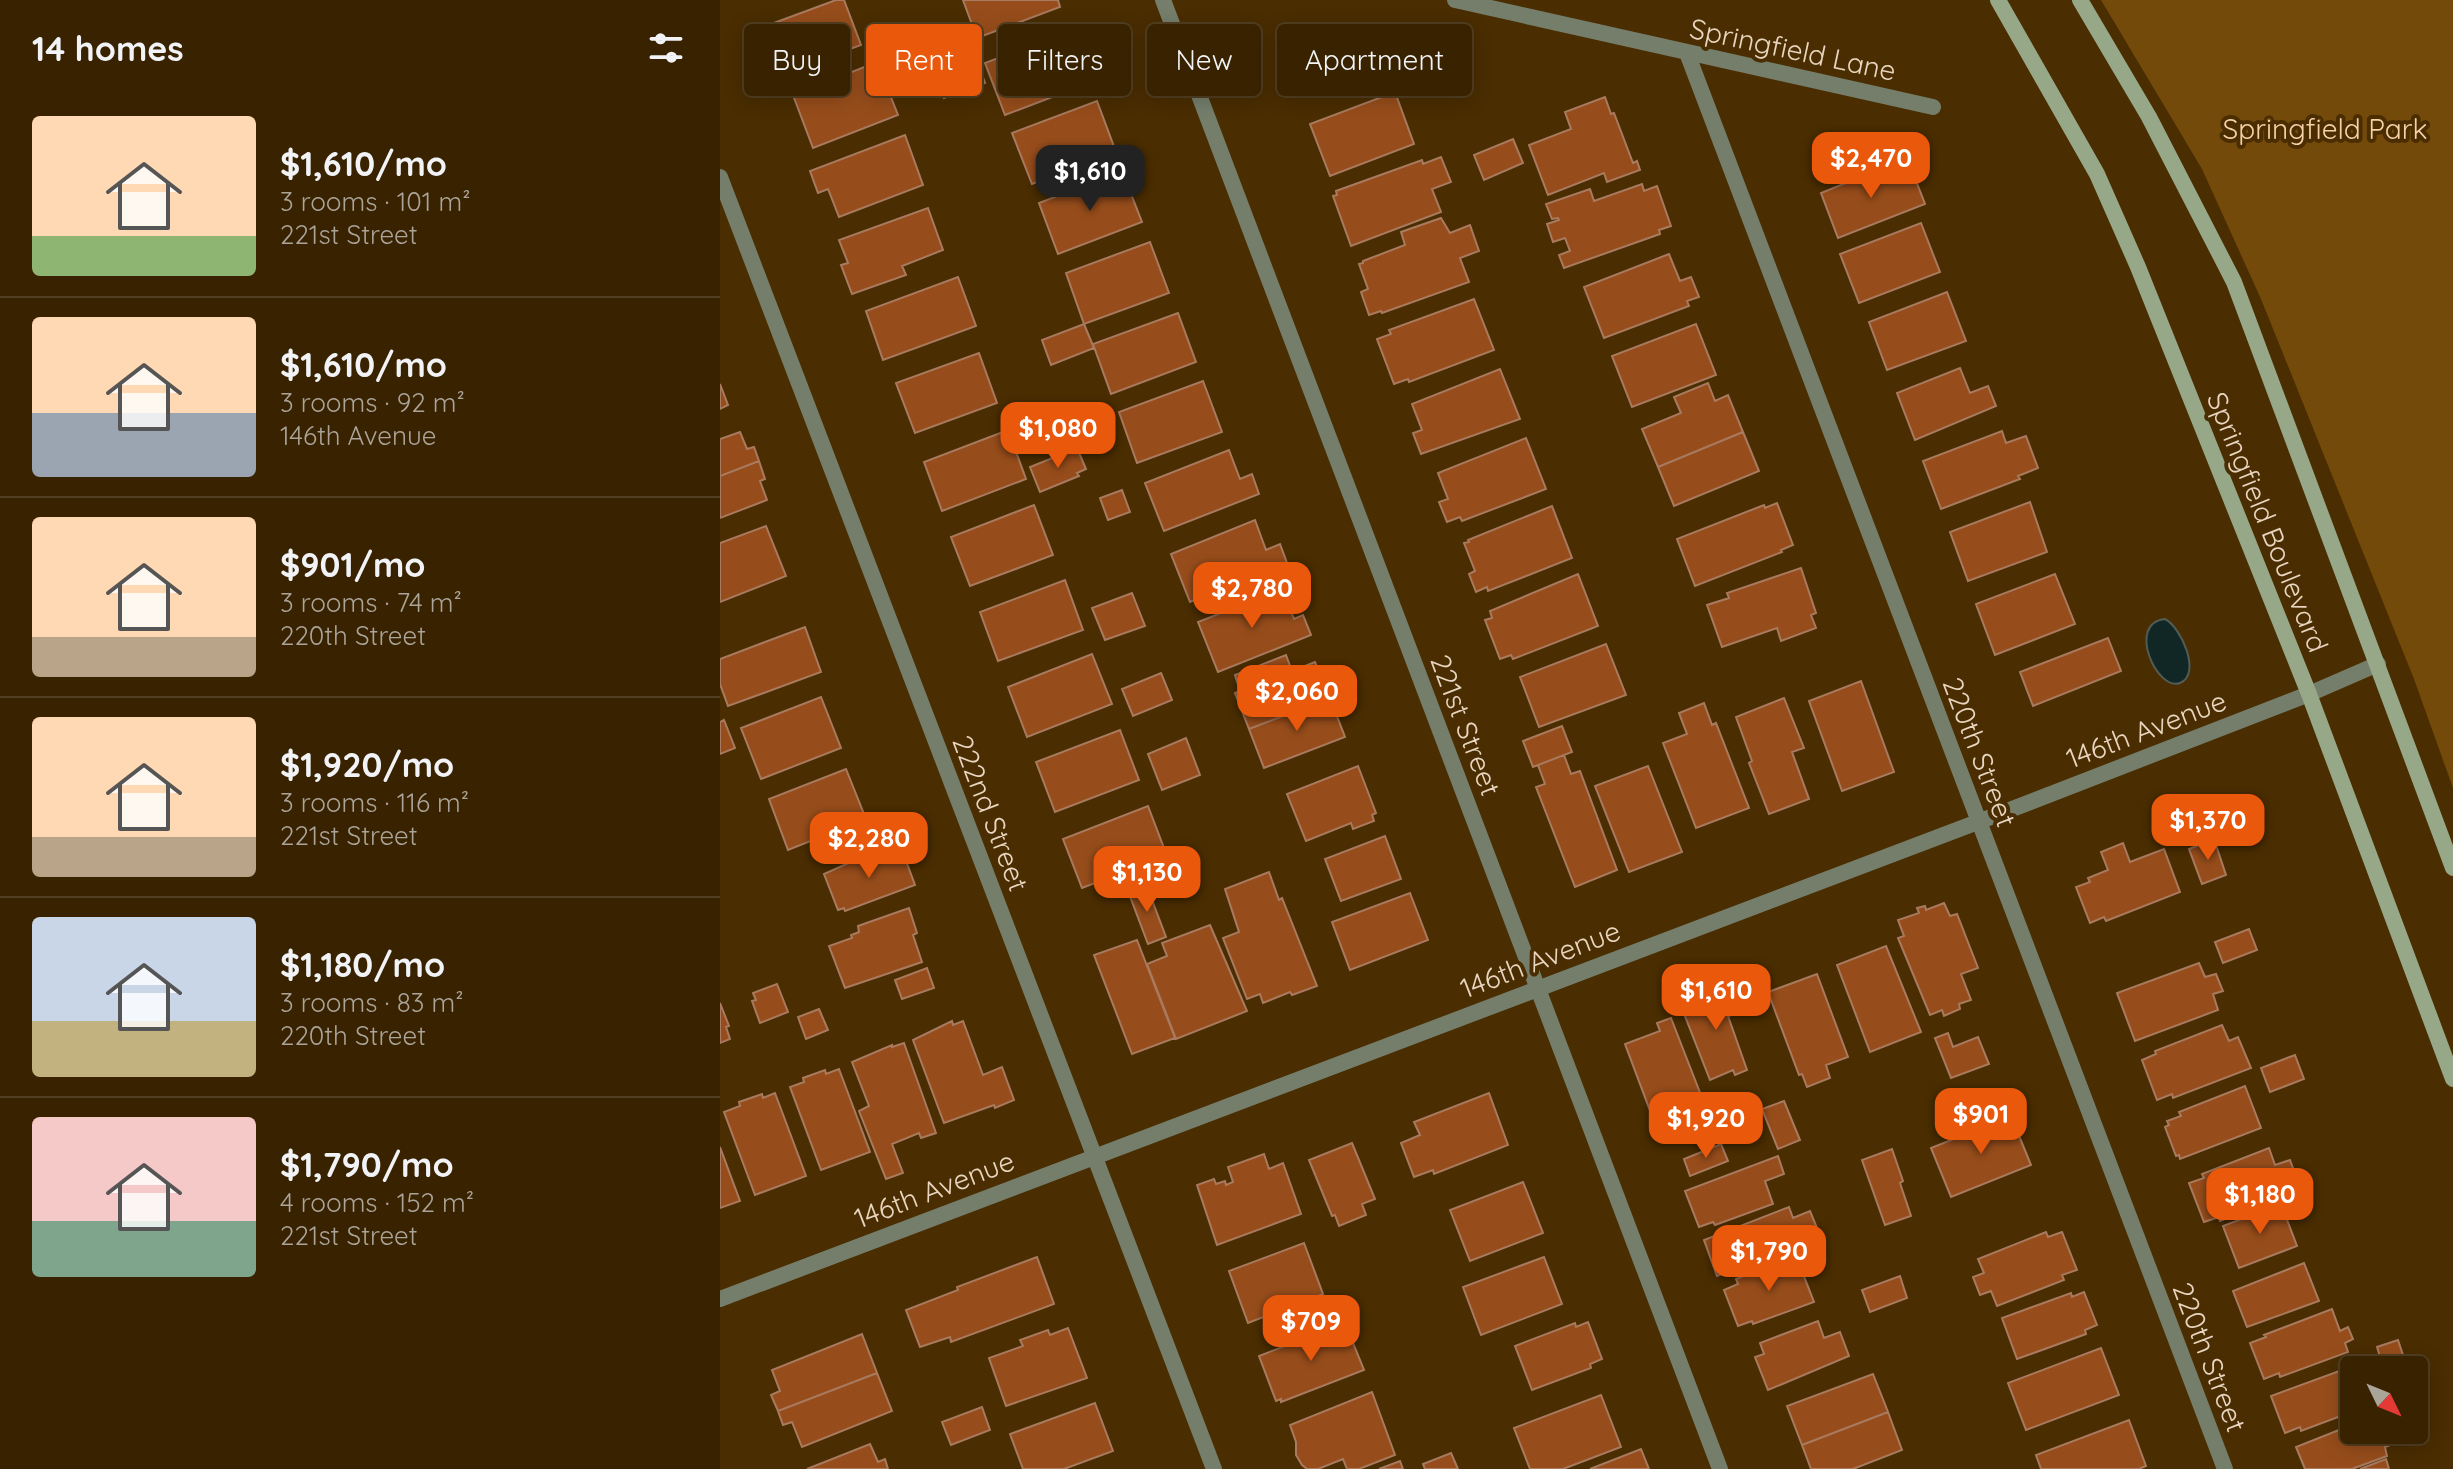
<!DOCTYPE html>
<meta charset="utf-8">
<style>
:root{--surface:#382200;--page:#3f2a0a;--text:#f1f3f6;--muted:#aba499;--line:#523f22;--accent:#ea580c}
body{margin:0;font-family:Quicksand,sans-serif;background:var(--page);color:var(--text);height:100vh;display:flex;flex-direction:column;font-size:30px;white-space:nowrap}
*{box-sizing:border-box;margin:0}
p{font-size:26px;color:var(--muted)}
.icon{flex:none;width:44px;height:44px;fill:none;stroke:currentColor;stroke-width:2;stroke-linecap:round;stroke-linejoin:round}
.map{position:relative;flex:1;overflow:hidden}
.panel{display:flex;flex-direction:column;background:var(--surface);width:720px}
.panel>*{flex:none}
.top-card{position:absolute;left:24px;top:24px;width:760px;height:72px;display:flex;gap:16px}
.needle{width:52px;rotate:133deg}
.tools{position:absolute;left:1620px;top:1356px;display:grid;gap:16px}
.tools a{display:grid;place-items:center;width:88px;height:88px;border-radius:8px;background:var(--surface);box-shadow:0 4px 20px #0003,0 0 0 2px var(--line);font-size:40px}
.price{position:absolute;translate:-50% -68px;padding:0 18px;border-radius:16px;background:var(--accent);color:#fff;font-size:26px;line-height:52px;filter:drop-shadow(0 2px 4px #0008)}
.price::after{content:'';position:absolute;left:50%;top:48px;width:24px;height:18px;margin-left:-12px;background:inherit;clip-path:polygon(0 0,100% 0,50% 100%)}
.price.on{background:#222;color:#fff}
ul{padding:0;list-style:none}
li{display:flex;align-items:center;gap:24px;height:200px;padding:0 32px}
li+li{border-top:2px solid var(--line)}
li span{display:grid;place-items:center;flex:none;width:224px;height:160px;border-radius:8px;color:#555}
li>.icon{margin-inline-start:auto}
span .icon{width:96px;height:96px;fill:#fffc;stroke-width:1}
li b{font-size:34px}
h2{display:flex;justify-content:space-between;align-items:center;height:96px;padding:0 32px;font-size:34px}
.pill{padding:0 28px;border-radius:8px;background:var(--surface);box-shadow:0 4px 20px #0003,0 0 0 2px var(--line);font-size:28px;line-height:72px}
.pill.on{background:var(--accent);color:#fff}
main{display:flex;flex:1;min-height:0}
.map>svg:first-child{display:block}
.green{fill:#744a0b}
.water{fill:#102725;stroke:#515c54;stroke-width:2}
.building{fill:#974d1b;stroke:#a87a5f;stroke-width:2}
.lines{fill:none;stroke-linecap:round;stroke-linejoin:round}
.street{stroke:#747e6b;stroke-width:16}
.secondary{stroke:#97a889;stroke-width:16}
.labels{text-anchor:middle;dominant-baseline:central;stroke-width:8;stroke-linejoin:round;paint-order:stroke}
.street-label{font-size:28px;fill:#e9d6c1;stroke:#4a2d00}
.park-label{font-size:28px;fill:#f6d1a7;stroke:#4a2d00}
</style>
<main>
<section class="panel">
<h2>14 homes<svg class="icon" aria-label="filters" viewBox="0 0 24 24"><path d="M4 7h16M4 17h16"/><circle cx="9" cy="7" r="2"/><circle cx="15" cy="17" r="2"/></svg></h2>
<ul>
<li><span style="background:linear-gradient(#ffd9b3 75%,#8fb573 0)"><svg class="icon" aria-label="home" viewBox="0 0 24 24"><path d="M3 11l9-7 9 7M6 9v11h12V9"/></svg></span><div><b>$1,610/mo</b><p>3 rooms · 101 m²</p><p>221st Street</p></div></li>
<li><span style="background:linear-gradient(#ffd9b3 60%,#9aa5b1 0)"><svg class="icon" aria-label="home" viewBox="0 0 24 24"><path d="M3 11l9-7 9 7M6 9v11h12V9"/></svg></span><div><b>$1,610/mo</b><p>3 rooms · 92 m²</p><p>146th Avenue</p></div></li>
<li><span style="background:linear-gradient(#ffd9b3 75%,#b9a48a 0)"><svg class="icon" aria-label="home" viewBox="0 0 24 24"><path d="M3 11l9-7 9 7M6 9v11h12V9"/></svg></span><div><b>$901/mo</b><p>3 rooms · 74 m²</p><p>220th Street</p></div></li>
<li><span style="background:linear-gradient(#ffd9b3 75%,#b9a48a 0)"><svg class="icon" aria-label="home" viewBox="0 0 24 24"><path d="M3 11l9-7 9 7M6 9v11h12V9"/></svg></span><div><b>$1,920/mo</b><p>3 rooms · 116 m²</p><p>221st Street</p></div></li>
<li><span style="background:linear-gradient(#c9d6e8 65%,#c2b280 0)"><svg class="icon" aria-label="home" viewBox="0 0 24 24"><path d="M3 11l9-7 9 7M6 9v11h12V9"/></svg></span><div><b>$1,180/mo</b><p>3 rooms · 83 m²</p><p>220th Street</p></div></li>
<li><span style="background:linear-gradient(#f6c9c9 65%,#7fa58c 0)"><svg class="icon" aria-label="home" viewBox="0 0 24 24"><path d="M3 11l9-7 9 7M6 9v11h12V9"/></svg></span><div><b>$1,790/mo</b><p>4 rooms · 152 m²</p><p>221st Street</p></div></li>
</ul>
</section>
<div class="map">
<svg width="1733" height="1469" viewBox="0 0 1733 1469">
<rect width="100%" height="100%" fill="#4a2d00"/>
<path class="green" d="M1381 0H1733V788L1694 679 1541 299 1482 169Z"/>
<path class="water" d="M1445 619C1461 627 1482 674 1460 683 1437 692 1406 623 1445 619Z"/>
<path class="building" d="M116 0H124L141 45 53 78 35 30Z
M243 0H338L340 7 257 38Z
M349 31 369 83 285 115 265 63Z
M254 52 265 83 224 98 213 68Z
M157 62 178 115 93 148 73 95Z
M675 92 694 144 610 176 590 124Z
M885 97 891 114 894 113 913 163 917 161 920 170 887 182 884 173 828 195 809 145 851 129 845 112Z
M377 101 396 152 312 184 292 133Z
M185 135 203 185 119 217 108 189 98 193 90 171Z
M793 139 803 163 764 180 754 155Z
M721 157 731 182 712 189 721 212 631 246 613 196 617 195 616 191 702 160 703 164Z
M1175 163 1181 178 1193 173 1205 204 1118 238 1101 193Z
M402 171 422 222 338 254 319 203Z
M922 184 924 191 937 186 951 226 939 230 940 234 844 268 839 255 850 251 845 238 833 242 827 224 839 220 838 218 832 219 826 204 870 189 874 201Z
M208 208 223 250 182 266 186 275 132 294 121 265 128 263 119 240Z
M721 218 730 233 750 225 759 251 740 258 749 282 662 313 661 311 649 315 641 292 648 289 639 264 643 263V261L685 245 681 232Z
M1201 223 1220 272 1139 303 1120 254Z
M430 242 449 293 364 324 346 273Z
M949 254 960 281 971 277 979 297 967 301 969 306 884 338 864 287Z
M238 277 256 326 163 360 146 311Z
M1227 292 1246 341 1167 370 1149 322Z
M754 299 774 350 689 382 688 379 674 384 657 339 671 334 669 330Z
M458 313 476 362 391 394 373 344Z
M364 324 374 348 331 365 322 340Z
M976 324 996 375 912 407 892 356Z
M259 353 277 403 195 433 176 383Z
M1240 368 1250 393 1268 386 1276 406 1195 440 1177 393Z
M780 369 800 419 701 454 693 433 702 430 692 404Z
M483 381 502 432 417 463 399 412Z
M988 383 995 401 1008 395 1023 432 938 467 922 429 961 413 954 397Z
M0 384 8 405 0 409Z
M288 430 306 479 222 511 204 462Z
M1282 431 1286 443 1306 436 1318 468 1298 476 1300 479 1221 509 1203 461Z
M20 432 27 449 34 447 39 461 0 476V439Z
M1023 432 1039 471 954 506 938 467Z
M806 438 826 489 742 521 740 517 727 522 719 502 728 499 718 473Z
M357 448 366 469 357 473 359 476 320 492 310 467Z
M509 450 520 479 532 474 539 494 444 531 425 483Z
M39 461 45 479 40 481 47 500 0 518V476Z
M402 490 410 512 388 520 380 498Z
M1310 502 1327 552 1248 581 1230 532Z
M1057 503 1073 545 1061 550 1062 552 975 586 957 539 1044 505 1045 508Z
M314 505 333 555 250 586 231 537Z
M832 506 852 558 768 591 767 587 756 592 749 574 755 571 744 543 749 542 748 540Z
M535 520 546 550 560 544 567 563 470 602 451 554Z
M46 526 66 576 0 602V543Z
M1081 568 1096 613 1091 615 1096 628 1061 641 1057 628 1002 647 987 605 1009 598 1007 593Z
M858 574 878 626 793 659 791 655 780 659 765 620 772 618 770 611Z
M1335 574 1355 624 1275 655 1256 604Z
M345 580 363 630 278 661 260 612Z
M562 589 574 619 583 615 591 635 498 672 478 622Z
M412 593 425 626 385 640 372 608Z
M85 627 101 672 8 706 0 684V659Z
M1388 638 1401 671 1313 706 1300 672Z
M886 644 906 695 819 727 800 677Z
M372 654 392 704 307 737 288 687Z
M566 655 572 671 595 662 610 698 529 729 515 693 520 691 515 675Z
M441 673 452 700 413 716 402 689Z
M1141 681 1174 772 1122 791 1089 701Z
M101 697 121 748 41 779 21 728Z
M610 698 625 737 544 768 529 729Z
M1064 698 1084 748 1072 752 1089 799 1049 814 1029 763 1032 761 1016 717Z
M984 703 992 725 996 723 1029 808 976 828 943 743 967 734 959 713Z
M4 720 15 748 0 754V722Z
M842 726 852 752 813 767 803 741Z
M400 730 419 780 335 812 316 762Z
M466 738 480 775 442 790 428 754Z
M844 755 851 774 860 771 897 870 855 887 816 787 825 784 818 765Z
M638 766 656 813 652 815 654 821 633 829 631 823 586 841 567 794Z
M928 766 962 852 909 872 875 786Z
M126 769 146 819 68 850 49 799Z
M428 806 447 856 362 888 343 839Z
M665 836 681 879 621 901 605 859Z
M1494 839 1506 875 1482 884 1469 849Z
M1403 843 1410 862 1444 849 1460 892 1386 921 1384 917 1370 923 1356 887 1370 882 1368 878 1388 870 1381 852Z
M182 850 195 885 125 911 124 908 118 910 104 874 144 856 148 863Z
M549 872 559 900 562 898 597 986 572 995 570 992 543 1003 540 994 527 999 503 938 519 932 505 889Z
M426 884 446 937 428 944 408 891Z
M690 893 708 940 630 970 612 922Z
M1224 903 1230 916 1237 914 1258 968 1241 974 1251 1000 1239 1004 1240 1009 1224 1016 1222 1010 1210 1015 1178 938 1184 936 1178 920 1199 913 1197 908 1205 906 1206 910Z
M189 908 197 933 193 935 202 962 125 988 109 946 132 938 131 935 139 932 138 926Z
M490 925 527 1011 456 1039 427 964 447 956 442 943Z
M1529 929 1537 950 1503 963 1495 942Z
M417 940 455 1038 412 1054 374 955Z
M1166 946 1201 1032 1150 1052 1117 965Z
M1479 963 1485 977 1496 974 1503 991 1493 994 1498 1010 1415 1041 1397 993Z
M207 968 214 988 182 999 175 980Z
M1097 974 1128 1057 1106 1065 1110 1078 1087 1087 1082 1074 1079 1075 1048 992Z
M57 984 68 1012 40 1023 32 1001 36 1000 33 993Z
M1011 986 1021 1012 1008 1016 1027 1070 1015 1075 1013 1070 990 1080 961 1006Z
M0 1003 9 1026 6 1027 10 1039 0 1043Z
M99 1009 108 1030 86 1039 78 1017Z
M951 1018 991 1121 941 1140 905 1044 940 1031 937 1023Z
M232 1021 233 1025 243 1021 263 1075 282 1067 294 1100 275 1108 274 1105 224 1123 193 1040Z
M1502 1025 1509 1041 1518 1037 1531 1068 1453 1098 1452 1094 1437 1100 1422 1060 1436 1054 1435 1051Z
M1228 1033 1233 1047 1258 1037 1269 1064 1231 1078 1215 1038Z
M184 1043 216 1133 201 1138 199 1133 172 1144 183 1173 166 1179 139 1111 149 1106 132 1062 172 1045V1047Z
M1575 1055 1584 1079 1550 1092 1541 1068Z
M119 1069 150 1152 101 1170 70 1087 84 1082 83 1078 105 1070 106 1074Z
M1525 1086 1541 1128 1460 1159 1459 1155 1456 1156 1445 1127 1449 1125 1447 1121 1461 1116 1459 1112Z
M55 1093 86 1176 35 1195 4 1112 20 1106 19 1102 42 1094 43 1098Z
M769 1093 788 1145 714 1174 713 1170 694 1177 681 1143 700 1135 694 1122Z
M1064 1101 1080 1140 1058 1149 1042 1109Z
M1291 1116 1311 1165 1231 1197 1211 1148Z
M632 1143 655 1199 642 1204 646 1215 619 1226 615 1215 612 1216 589 1160Z
M1001 1144 1008 1161 970 1176 964 1159Z
M0 1147 20 1201 0 1208Z
M1549 1148 1555 1165 1570 1160 1581 1190 1500 1221 1499 1217 1484 1222 1469 1183 1484 1178 1482 1174Z
M1172 1149 1183 1181 1180 1183 1191 1216 1165 1225 1142 1160Z
M544 1154 549 1169 563 1163 581 1214 497 1245 477 1185 494 1179 496 1184 505 1181 506 1185 513 1182 508 1167Z
M1058 1156 1064 1174 1045 1181 1053 1204 995 1225 993 1222 979 1227 965 1191Z
M803 1182 823 1233 750 1261 730 1210Z
M1561 1204 1577 1246 1519 1268 1503 1226Z
M1069 1207 1073 1218 1090 1211 1102 1240 1013 1274 1012 1270 997 1276 984 1240Z
M1326 1232 1328 1237 1342 1232 1357 1270 1342 1275 1344 1280 1277 1306 1271 1291 1260 1295 1253 1277 1264 1273 1258 1259Z
M584 1243 603 1294 528 1323 509 1271Z
M1076 1256 1094 1302 1033 1324 1032 1321 1018 1326 1004 1290 1018 1284 1016 1279Z
M317 1257 334 1304 231 1342 230 1337 200 1347 186 1310 238 1290 237 1287Z
M824 1257 842 1304 761 1335 743 1287Z
M1584 1263 1599 1301 1527 1327 1513 1291Z
M1180 1276 1187 1298 1150 1312 1142 1290Z
M1364 1292 1377 1325 1365 1330 1366 1334 1297 1359 1282 1318 1351 1293 1352 1297Z
M1612 1309 1620 1331 1628 1327 1633 1339 1625 1343 1628 1352 1560 1377 1559 1373 1544 1379 1530 1343 1546 1337 1544 1335Z
M1098 1321 1104 1338 1120 1332 1129 1356 1048 1390 1035 1357 1044 1354 1040 1343Z
M868 1322 882 1359 870 1364 871 1368 812 1390 795 1346 855 1323 856 1327Z
M625 1323 644 1370 561 1402V1399L556 1401 539 1356Z
M348 1328 367 1378 286 1406 269 1358 303 1346 300 1340 328 1330 330 1335Z
M142 1334 157 1373 58 1411 51 1395 60 1391 52 1370Z
M1678 1340 1688 1370H1664L1657 1347Z
M1381 1348 1399 1395 1306 1430 1288 1383Z
M1622 1370 1634 1402V1411L1581 1431 1580 1427 1565 1433 1551 1396Z
M157 1373 172 1411 82 1447 72 1422 63 1425 58 1411Z
M1153 1374 1168 1412 1082 1445 1067 1406Z
M652 1392 675 1455 639 1469H627L623 1459 598 1469H587L582 1465 576 1455V1442L570 1425Z
M881 1395 901 1447 843 1469H810L794 1428Z
M375 1403 393 1451 344 1469H303L290 1434Z
M262 1407 270 1430 231 1445 222 1422Z
M1168 1412 1182 1450 1133 1469H1091L1082 1445Z
M1409 1420 1426 1466 1419 1469H1321L1316 1455Z
M1634 1424V1430H1687L1690 1437 1665 1447 1667 1456 1632 1469H1585L1576 1447Z
M150 1444 158 1462 165 1459 168 1469H87Z
M921 1449 929 1469H870Z
M731 1453 738 1469H705L703 1464Z
M1666 1459 1669 1469H1640Z
M680 1461 683 1469H659Z"/>
<g class="lines">
<path class="street" d="M443 0 1000 1469
M735 0 1213 107
M967 53 1505 1469
M0 177 494 1469
M0 1299 1300 806 1589 694 1658 664"/>
<path class="secondary" d="M1278 0 1377 174 1418 267 1589 694 1733 1079
M1360 0 1429 117 1514 282 1733 868"/>
</g>
<g class="labels">
<g class="street-label">
<text transform="translate(1073 49) rotate(12)">Springfield Lane</text>
<text transform="translate(1548 522) rotate(68)">Springfield Boulevard</text>
<text transform="translate(746 725) rotate(69)">221st Street</text>
<text transform="translate(1426 729) rotate(-21)">146th Avenue</text>
<text transform="translate(1260 752) rotate(69)">220th Street</text>
<text transform="translate(271 813) rotate(69)">222nd Street</text>
<text transform="translate(820 959) rotate(-21)">146th Avenue</text>
<text transform="translate(214 1189) rotate(-21)">146th Avenue</text>
<text transform="translate(1490 1357) rotate(69)">220th Street</text>
</g>
<g class="park-label">
<text x="1605" y="128">Springfield Park</text>
</g>
</g>
</svg>
<div class="tools">
<a><svg class="needle" viewBox="-14 -14 28 28"><path d="M0-13l5 13h-10z" fill="#e53935"/><path d="M0 13l5-13h-10z" fill="#aba499"/></svg></a>
</div>
<b class="price" style="left:1151px;top:200px">$2,470</b>
<b class="price on" style="left:370px;top:213px">$1,610</b>
<b class="price" style="left:338px;top:470px">$1,080</b>
<b class="price" style="left:532px;top:630px">$2,780</b>
<b class="price" style="left:577px;top:733px">$2,060</b>
<b class="price" style="left:1488px;top:862px">$1,370</b>
<b class="price" style="left:149px;top:880px">$2,280</b>
<b class="price" style="left:427px;top:914px">$1,130</b>
<b class="price" style="left:996px;top:1032px">$1,610</b>
<b class="price" style="left:1261px;top:1156px">$901</b>
<b class="price" style="left:986px;top:1160px">$1,920</b>
<b class="price" style="left:1540px;top:1236px">$1,180</b>
<b class="price" style="left:1049px;top:1293px">$1,790</b>
<b class="price" style="left:591px;top:1363px">$709</b>
<div class="top-card">
<a class="pill">Buy</a>
<a class="pill on">Rent</a>
<a class="pill">Filters</a>
<a class="pill">New</a>
<a class="pill">Apartment</a>
</div>
</div>
</main>
